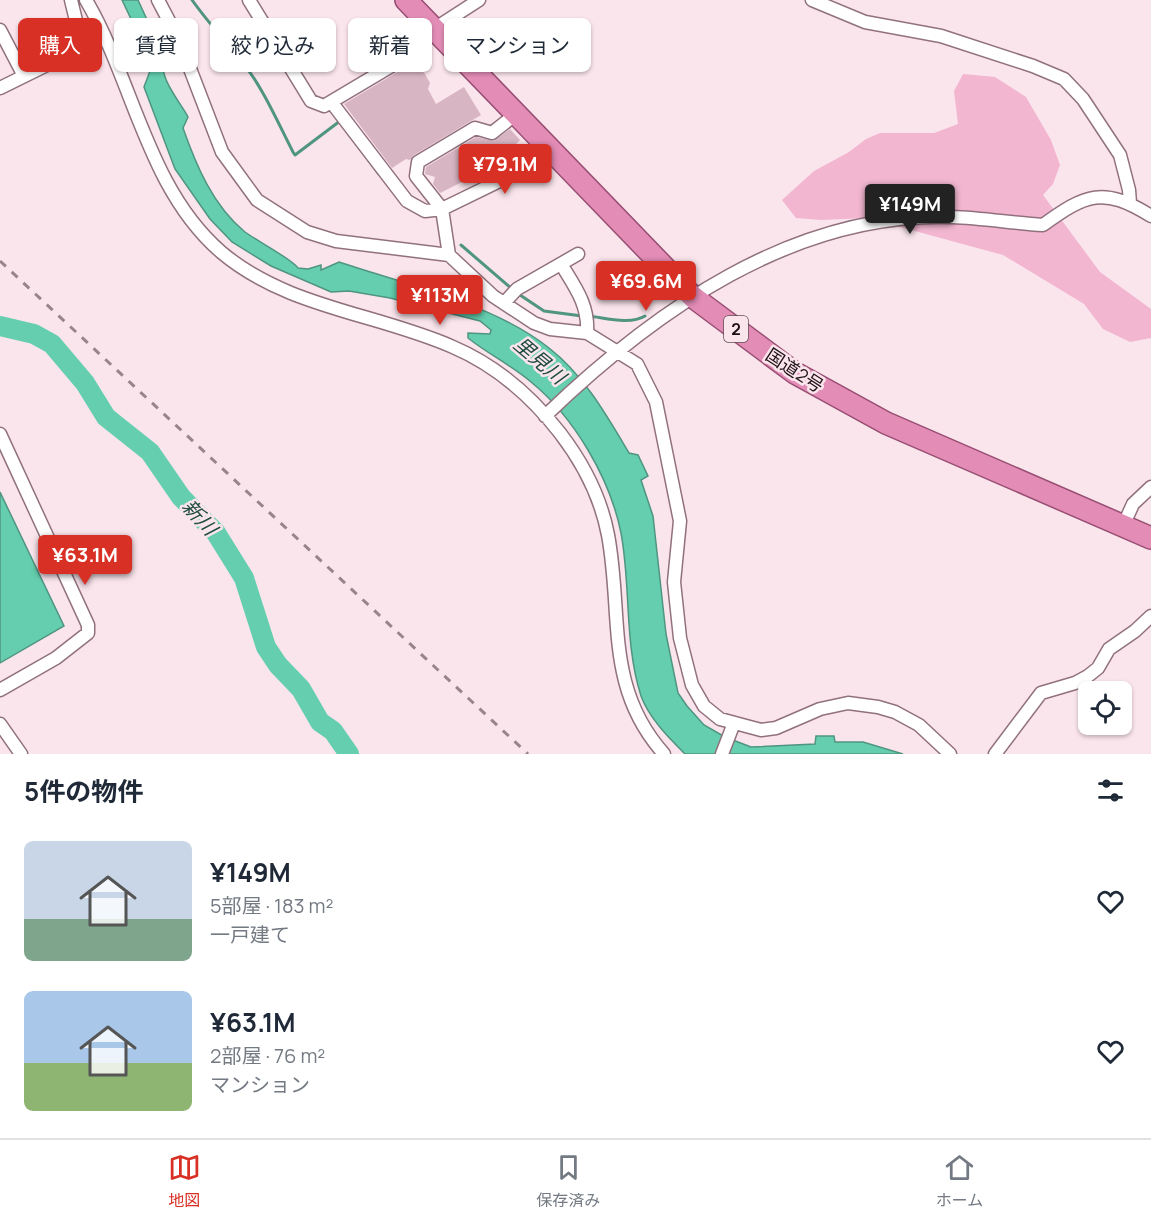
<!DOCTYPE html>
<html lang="ja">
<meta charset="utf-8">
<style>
:root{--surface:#fff;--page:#f2f2f3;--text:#1f2937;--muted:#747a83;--line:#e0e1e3;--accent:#d93025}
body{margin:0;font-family:Manrope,"Noto Sans JP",sans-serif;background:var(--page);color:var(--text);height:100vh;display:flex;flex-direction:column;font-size:22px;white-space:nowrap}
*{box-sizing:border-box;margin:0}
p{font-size:20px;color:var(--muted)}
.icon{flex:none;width:33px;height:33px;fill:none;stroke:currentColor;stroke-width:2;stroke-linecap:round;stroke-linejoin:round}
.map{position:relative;height:754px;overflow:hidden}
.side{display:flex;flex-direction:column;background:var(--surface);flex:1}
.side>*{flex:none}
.guide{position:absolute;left:18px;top:18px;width:600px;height:54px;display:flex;gap:12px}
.fabs{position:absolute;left:1078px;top:681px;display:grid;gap:12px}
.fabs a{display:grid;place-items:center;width:54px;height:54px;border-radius:9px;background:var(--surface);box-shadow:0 2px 4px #0004;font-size:30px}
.price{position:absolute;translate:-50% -51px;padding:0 14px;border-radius:6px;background:var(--accent);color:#fff;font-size:20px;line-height:39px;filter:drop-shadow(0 2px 3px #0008)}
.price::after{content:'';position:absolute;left:50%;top:36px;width:18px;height:14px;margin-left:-9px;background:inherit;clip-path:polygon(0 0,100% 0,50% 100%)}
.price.selected{background:#222;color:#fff}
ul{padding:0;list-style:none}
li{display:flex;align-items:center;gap:18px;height:150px;padding:0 24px}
li span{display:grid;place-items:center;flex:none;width:168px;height:120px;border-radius:9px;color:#555}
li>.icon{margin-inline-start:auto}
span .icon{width:72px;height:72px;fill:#fffc;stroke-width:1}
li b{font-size:26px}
h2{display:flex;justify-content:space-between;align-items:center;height:72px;padding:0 24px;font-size:26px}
.pill{padding:0 21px;border-radius:9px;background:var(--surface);box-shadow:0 2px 4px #0004;font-size:21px;line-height:54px}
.pill.selected{background:var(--accent);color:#fff}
.tab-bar{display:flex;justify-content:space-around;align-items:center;height:84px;border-top:2px solid var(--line);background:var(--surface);font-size:16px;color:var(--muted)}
.tab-bar a{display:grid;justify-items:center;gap:3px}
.tab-bar .selected{color:var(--accent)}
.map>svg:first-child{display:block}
.green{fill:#f2b6d0}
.water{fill:#64ceae;stroke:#4f9580;stroke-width:1.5}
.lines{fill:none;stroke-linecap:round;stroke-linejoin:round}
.stream{stroke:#4f9580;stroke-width:3}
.river{stroke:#64ceae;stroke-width:20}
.building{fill:#d8b5c3}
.minor-casing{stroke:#91717e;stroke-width:15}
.trunk-casing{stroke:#984e72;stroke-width:24}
.minor{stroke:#fff;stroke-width:12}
.trunk{stroke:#e28cb6;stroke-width:21}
.rail{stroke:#97858c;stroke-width:3;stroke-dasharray:8 8;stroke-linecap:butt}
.labels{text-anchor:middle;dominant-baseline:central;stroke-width:5;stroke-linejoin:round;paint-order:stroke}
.shield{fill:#fbe5ed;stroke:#605156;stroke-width:1.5}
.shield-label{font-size:16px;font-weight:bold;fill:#1d1116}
.street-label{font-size:18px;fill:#1d1116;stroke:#fbe5ed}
.water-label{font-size:20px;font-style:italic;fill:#1d4b3d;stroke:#fbe5ed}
</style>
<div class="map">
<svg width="1151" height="754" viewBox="0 0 1151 754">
<rect width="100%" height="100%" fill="#fbe5ed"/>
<path class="green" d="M963 74 995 77 1026 97 1051 140 1060 165 1053 184 1043 195 1100 272 1151 309V338L1130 342 1103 329 1084 304 1003 255 867 218 821 220 796 218 782 200 814 171 849 152 866 139 880 133H934L958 124 954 91Z"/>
<path class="water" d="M122 0H138L165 59C156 75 181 103 188 117L183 128C196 165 213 206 245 232 257 241 292 259 298 268L308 269 321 265V270L339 262C405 284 494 304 549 348 584 375 607 416 629 453L638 455 648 476 641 480 653 516 666 634 678 693 687 706 704 725 725 737 751 747 815 744 816 736H834L835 742H863L903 754H685C669 738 649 718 641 696 624 643 631 586 621 533 610 478 574 417 531 382 511 365 488 354 468 338V333L490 334 491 330 480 321 390 298 349 291 331 292 271 266 232 242 210 219 175 169 144 87 150 71 149 57Z
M0 492 64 626 0 663Z"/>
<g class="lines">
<path class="stream" d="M192 0C207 21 223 39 239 58 262 85 277 121 293 152L295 155 340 121
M349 134 379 174
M461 245 512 289
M517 293 544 311 582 316
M589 316C606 318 630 325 645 316"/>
<path class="river" d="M0 326 34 334 52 344 85 383 106 417 150 452 181 497 216 533 244 578 266 647 278 665 301 689 320 722 333 731 349 754"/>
</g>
<path class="building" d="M414 62 417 69 421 67 430 83 428 89 436 104 464 87 481 115 414 155 410 160 406 159 392 168 344 104Z
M510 129 520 140 515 145 523 160 513 165 510 158 440 193 433 184 435 177 425 174 426 167 476 137 494 141Z"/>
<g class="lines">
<g class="minor-casing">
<path id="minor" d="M86 0C134 82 147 188 221 252 287 308 376 313 453 347 495 365 532 397 560 433 583 463 601 498 608 535 623 615 604 687 664 754
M158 0 179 40 222 152 257 200 307 232 336 241 449 255 493 296 534 323 550 329 587 333 637 364 656 402 680 521 674 582 680 638 692 685 704 706 720 719 761 730 776 728 820 709 848 703 878 707 895 712 919 725 950 754
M249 0 311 101 324 106 408 56 434 29 479 0
M812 0 865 22 941 36 1033 66 1064 79 1083 99 1120 155 1129 190 1130 203
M0 30 24 76
M0 88 77 50 82 45 71 0
M332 103 407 201 425 211 442 209 449 255
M516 114 492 133 475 128 418 162 416 176 442 209 528 167 557 156
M561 264C575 287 589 305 587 333
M504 303 517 289 578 254
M545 416C654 311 793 212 952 217 982 218 1012 223 1043 225 1086 194 1103 186 1151 216
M0 434 88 625V633L56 658 0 690
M1123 526 1133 504 1151 487
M0 724 21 754
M722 754 734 723
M995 754 1041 693 1075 683 1088 676 1098 668 1109 649 1135 631 1151 616"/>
</g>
<g class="trunk-casing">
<path id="trunk" d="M406 0 693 297 795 373 886 423 1151 538"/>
</g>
<use href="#minor" class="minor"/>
<use href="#trunk" class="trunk"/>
<path class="rail" d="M0 261 528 754"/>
</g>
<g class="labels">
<rect class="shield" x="724" y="316" width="24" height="26" rx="4.5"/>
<g class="shield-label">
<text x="736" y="329">2</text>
</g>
<g class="street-label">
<text transform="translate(795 370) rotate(33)">国道2号</text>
</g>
<g class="water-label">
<text transform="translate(540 360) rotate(40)">里見川</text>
<text transform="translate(200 517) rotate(48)">新川</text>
</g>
</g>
</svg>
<div class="fabs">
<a><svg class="icon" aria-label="locate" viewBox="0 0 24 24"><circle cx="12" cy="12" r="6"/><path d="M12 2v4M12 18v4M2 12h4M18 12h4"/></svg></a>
</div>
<b class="price" style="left:505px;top:195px">¥79.1M</b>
<b class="price selected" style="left:910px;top:235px">¥149M</b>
<b class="price" style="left:646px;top:312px">¥69.6M</b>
<b class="price" style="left:440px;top:326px">¥113M</b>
<b class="price" style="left:85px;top:586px">¥63.1M</b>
<div class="guide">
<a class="pill selected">購入</a>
<a class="pill">賃貸</a>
<a class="pill">絞り込み</a>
<a class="pill">新着</a>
<a class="pill">マンション</a>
</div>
</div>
<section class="side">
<h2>5件の物件<svg class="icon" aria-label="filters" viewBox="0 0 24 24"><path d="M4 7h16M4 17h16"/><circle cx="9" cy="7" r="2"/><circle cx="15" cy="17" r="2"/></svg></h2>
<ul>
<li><span style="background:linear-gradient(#c9d6e8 65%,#7fa58c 0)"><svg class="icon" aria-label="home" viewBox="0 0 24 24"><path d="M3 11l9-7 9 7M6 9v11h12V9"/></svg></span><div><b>¥149M</b><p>5部屋 · 183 m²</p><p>一戸建て</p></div><svg class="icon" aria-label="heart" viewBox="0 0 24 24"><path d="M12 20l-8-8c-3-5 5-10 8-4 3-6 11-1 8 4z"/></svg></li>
<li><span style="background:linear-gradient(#a9c7e8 60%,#8fb573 0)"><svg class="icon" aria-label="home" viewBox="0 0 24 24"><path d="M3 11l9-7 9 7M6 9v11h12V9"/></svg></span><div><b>¥63.1M</b><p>2部屋 · 76 m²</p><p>マンション</p></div><svg class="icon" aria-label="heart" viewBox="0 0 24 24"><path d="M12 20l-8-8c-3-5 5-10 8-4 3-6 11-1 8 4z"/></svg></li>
</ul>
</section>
<nav class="tab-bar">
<a class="selected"><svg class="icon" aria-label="map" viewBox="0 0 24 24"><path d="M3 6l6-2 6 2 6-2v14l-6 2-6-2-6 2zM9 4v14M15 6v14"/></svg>地図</a>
<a><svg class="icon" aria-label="saved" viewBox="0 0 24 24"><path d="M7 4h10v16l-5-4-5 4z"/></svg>保存済み</a>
<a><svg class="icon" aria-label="home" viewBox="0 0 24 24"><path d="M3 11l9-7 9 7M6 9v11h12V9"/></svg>ホーム</a>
</nav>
